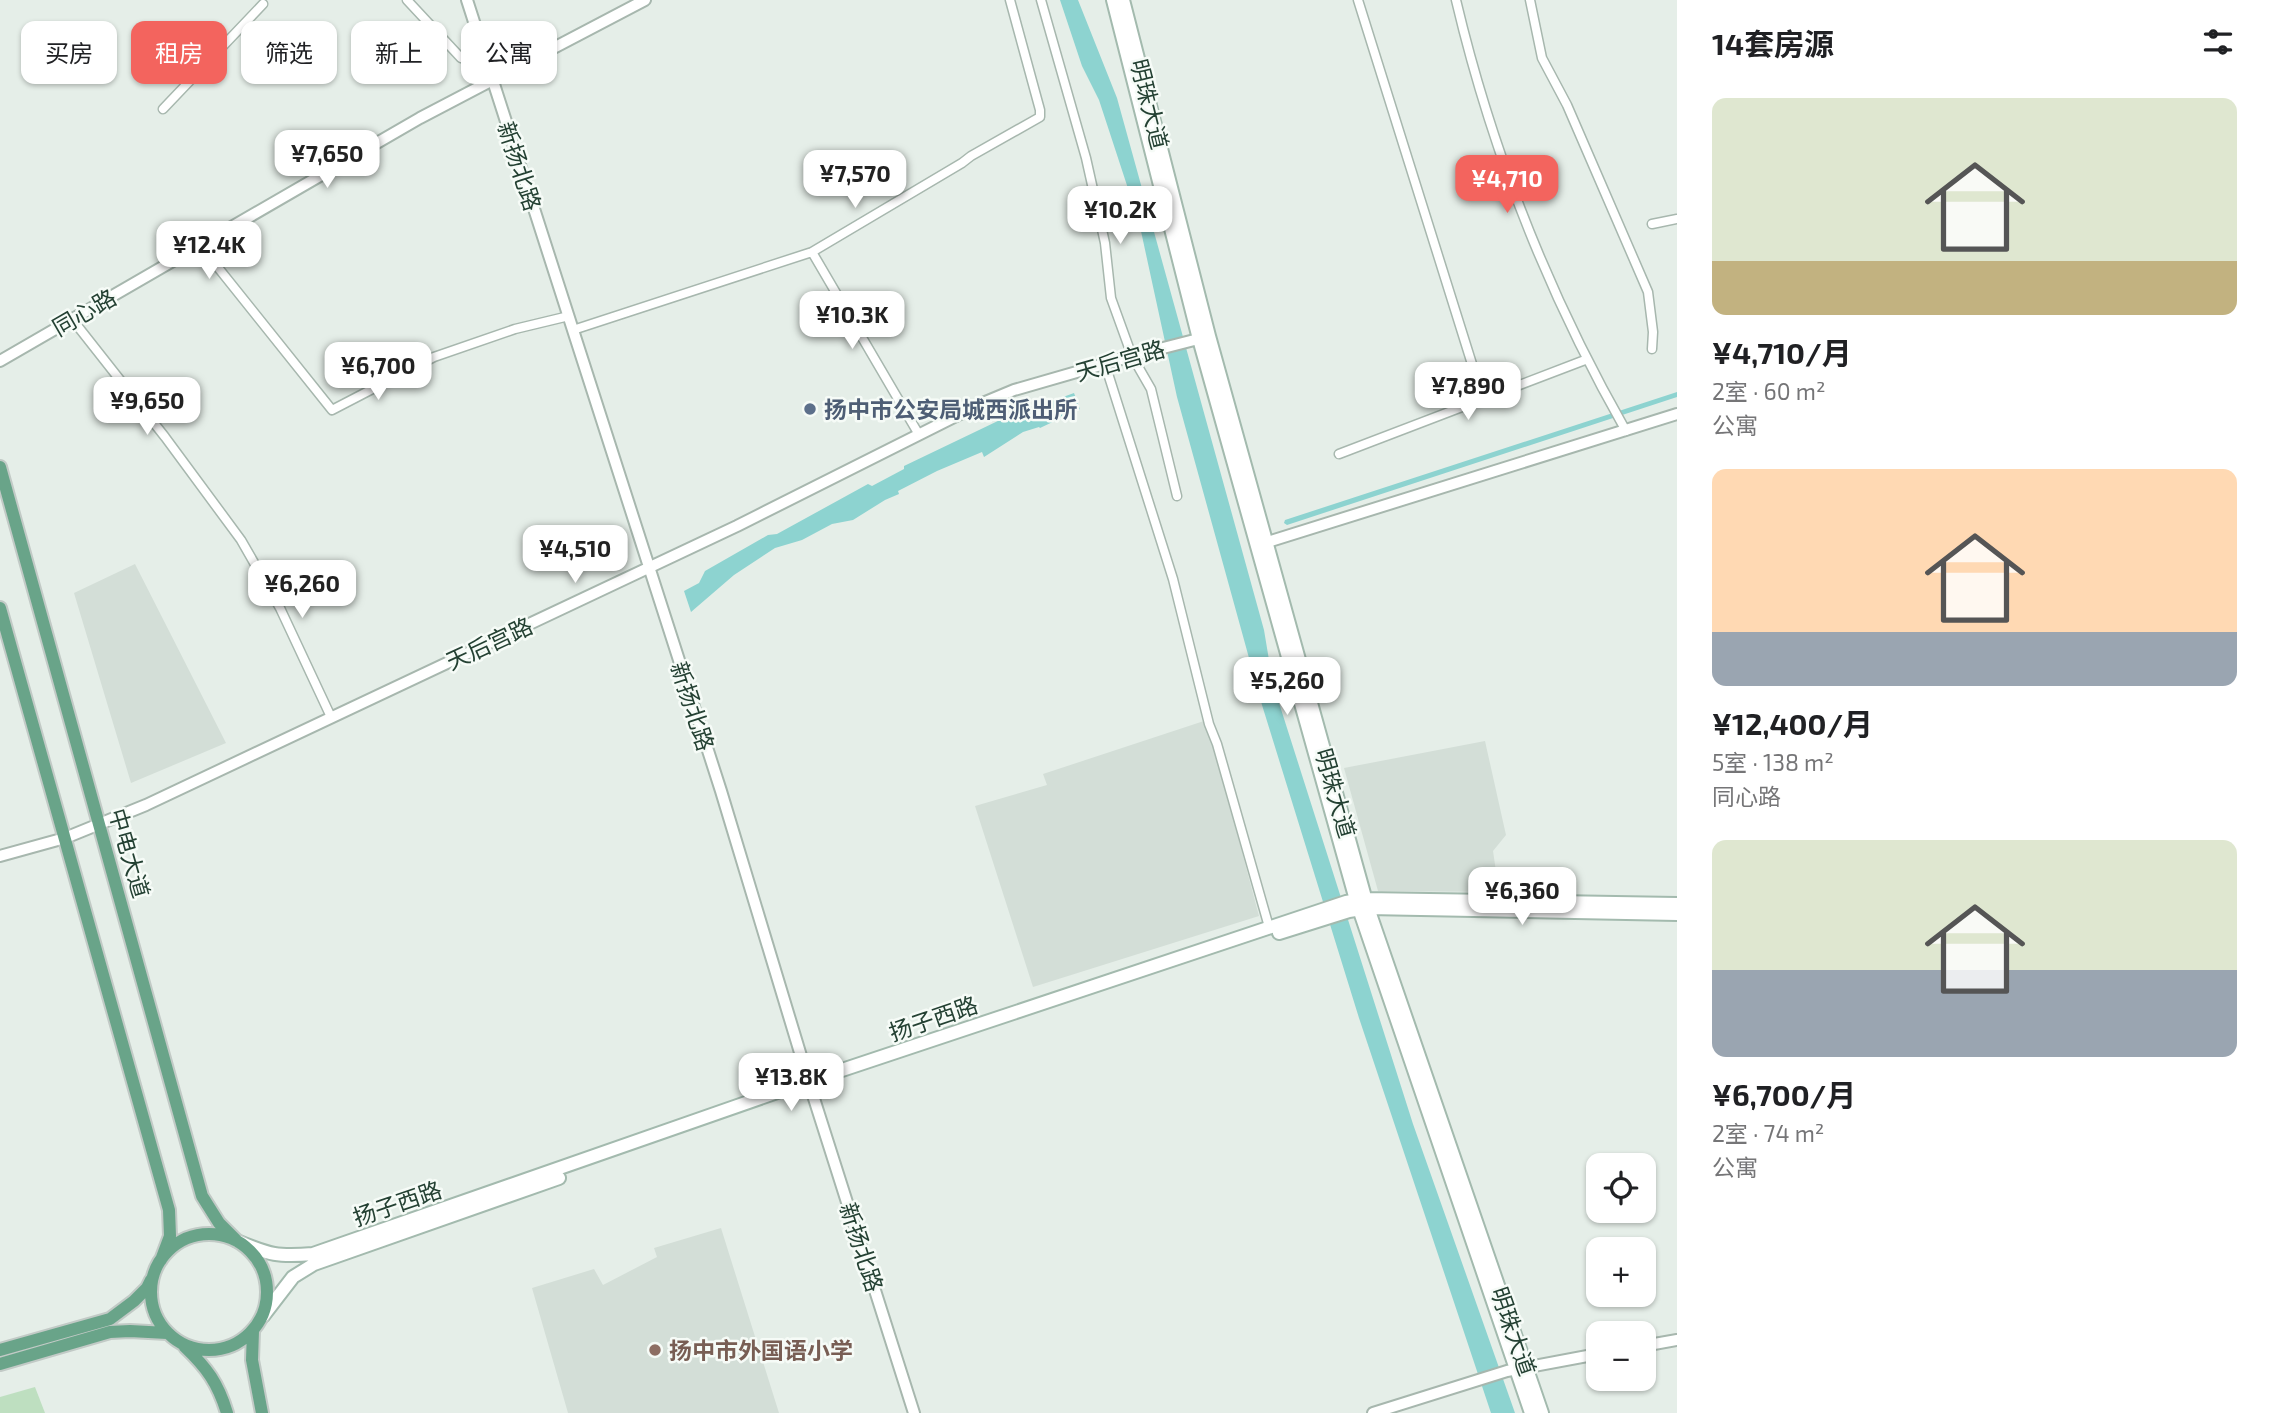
<!DOCTYPE html>
<html lang="zh">
<meta charset="utf-8">
<style>
:root{--surface:#fff;--page:#f6f6f6;--text:#202124;--muted:#757577;--accent:#f3645e}
body{margin:0;font-family:"Exo 2","Noto Sans SC",sans-serif;background:var(--page);color:var(--text);height:100vh;display:flex;flex-direction:column;font-size:26px;white-space:nowrap}
*{box-sizing:border-box;margin:0}
p{font-size:23px;color:var(--muted)}
.icon{flex:none;width:38px;height:38px;fill:none;stroke:currentColor;stroke-width:2;stroke-linecap:round;stroke-linejoin:round}
.map{position:relative;flex:1;overflow:hidden}
.side{display:flex;flex-direction:column;background:var(--surface);width:595px}
.side>*{flex:none}
.guide{position:absolute;left:21px;top:21px;width:665px;height:63px;display:flex;gap:14px}
.tools{position:absolute;left:1586px;top:1153px;display:grid;gap:14px}
.tools a{display:grid;place-items:center;width:70px;height:70px;border-radius:14px;background:var(--surface);box-shadow:0 2px 5px #0004;font-size:35px}
.price{position:absolute;translate:-50% -60px;padding:0 16px;border-radius:14px;background:#fff;color:#222;font-size:23px;line-height:46px;filter:drop-shadow(0 2px 4px #0008)}
.price::after{content:'';position:absolute;left:50%;top:42px;width:21px;height:16px;margin-left:-10px;background:inherit;clip-path:polygon(0 0,100% 0,50% 100%)}
.price.selected{background:var(--accent);color:#fff}
ul{padding:0;list-style:none}
li{display:grid;align-content:center;gap:14px;height:371px;padding:0 35px}
li span{display:grid;place-items:center;height:217px;border-radius:14px;color:#555}
li>.icon{margin-inline-start:auto}
span .icon{width:126px;height:126px;fill:#fffc;stroke-width:1}
li b{font-size:30px}
h2{display:flex;justify-content:space-between;align-items:center;height:84px;padding:0 35px;font-size:30px}
.tag{padding:0 24px;border-radius:14px;background:var(--surface);box-shadow:0 2px 5px #0004;font-size:24px;line-height:63px}
.tag.selected{background:var(--accent);color:#fff}
main{display:flex;flex:1;min-height:0}
.map>svg:first-child{display:block}
.built{fill:#d3ded7}
.green{fill:#bedfc0}
.water{fill:#8dd3d0}
.lines{fill:none;stroke-linecap:round;stroke-linejoin:round}
.minor-casing{stroke:#a7b7ae;stroke-width:11}
.tertiary-casing{stroke:#a7b7ae;stroke-width:14}
.secondary-casing{stroke:#a3baae;stroke-width:16}
.primary-casing{stroke:#c2cac6;stroke-width:16}
.minor{stroke:#fff;stroke-width:8}
.tertiary{stroke:#fff;stroke-width:10}
.secondary{stroke:#fff;stroke-width:12}
.primary{stroke:#69a489;stroke-width:12}
.service-dot{fill:#5c6f8a;stroke:#f6fbf7;stroke-width:2.5}
.education-dot{fill:#8d6e63;stroke:#f6fbf7;stroke-width:2.5}
.labels{text-anchor:middle;dominant-baseline:central;stroke-width:5;stroke-linejoin:round;paint-order:stroke}
.street-label{font-size:23px;fill:#244133;stroke:#f6fbf7}
.service-label{font-size:23px;font-weight:bold;fill:#4e5e75;stroke:#f6fbf7;text-anchor:start}
.education-label{font-size:23px;font-weight:bold;fill:#785e54;stroke:#f6fbf7;text-anchor:start}
</style>
<main>
<div class="map">
<svg width="1677" height="1413" viewBox="0 0 1677 1413">
<rect width="100%" height="100%" fill="#e5eee8"/>
<path class="built" d="M135 564 226 743 131 783 74 593Z
M1207 720 1259 916 1033 987 975 806 1047 785 1043 774Z
M1485 741 1506 835 1493 851 1499 892 1378 891 1344 768Z
M721 1228 779 1413H568L532 1288 594 1269 603 1285 657 1257 654 1248Z"/>
<path class="green" d="M35 1387 45 1413H0V1397Z"/>
<path class="water" d="M1060 0H1078L1117 98 1264 630 1273 684 1413 1124 1515 1413H1491L1359 1018 1262 705 1177 397 1139 222 1099 100 1082 66Z
M1677 392V397L1287 525 1284 523 1285 520Z
M1074 393 1080 409 1040 428 1039 427 1023 432 984 457 982 452 937 471 898 491 899 494 885 500 853 520 832 524 802 540 775 548 734 575 691 612 684 591 699 583 705 571 768 535 777 534 868 484 872 486 904 469V466L1002 419Z"/>
<g class="lines">
<g class="minor-casing">
<path id="minor" d="M407 0 461 58 486 62
M1041 0 1086 158 1105 243 1111 298 1132 356 1151 389 1177 496
M1358 0 1472 364 1479 402
M1456 0C1492 152 1549 296 1626 431
M1530 0 1542 58 1567 105 1648 292 1653 332 1652 349
M163 109 263 4
M1652 224 1677 219
M200 245 332 410 434 357 515 329 569 316
M812 252 918 433
M72 319 165 437 241 540 280 608 331 717
M573 330 812 252 962 163 971 156 1040 117V110L1010 0
M1105 364 1173 579 1209 724 1217 744 1269 927
M1339 454 1585 360"/>
</g>
<g class="tertiary-casing">
<path id="tertiary" d="M467 0 721 791 811 1089 914 1413
M0 361 420 118 645 0
M1258 545 1677 414
M0 856 65 838 146 805 737 526 978 405 1014 390 1132 356 1206 337
M1643 1346 1677 1340
M1373 1413 1507 1371 1598 1354"/>
</g>
<g class="secondary-casing">
<path id="secondary" d="M1113 0 1199 339 1356 900 1531 1413
M1123 0 1209 336 1368 908 1542 1413
M1279 933 1349 911 1368 908 1677 914
M237 1241C270 1255 278 1257 313 1254L809 1081 1346 902 1365 899 1677 904
M263 1316 293 1277 314 1264 559 1178"/>
</g>
<g class="primary-casing">
<path id="primary" d="M0 467 202 1196 219 1223 237 1241
M0 608 169 1210 170 1236 161 1260
M151 1292a58 58 0 1 1 116 0a58 58 0 1 1-116 0Z
M253 1331 252 1360 262 1413
M185 1347C207 1368 218 1383 227 1413
M0 1350 110 1319 134 1301 147 1288 151 1280
M0 1364 110 1332 130 1331 167 1333"/>
</g>
<use href="#minor" class="minor"/>
<use href="#tertiary" class="tertiary"/>
<use href="#secondary" class="secondary"/>
<use href="#primary" class="primary"/>
</g>
<circle class="service-dot" cx="810" cy="409" r="7"/>
<circle class="education-dot" cx="655" cy="1350" r="7"/>
<g class="labels">
<g class="street-label">
<text transform="translate(1150 104) rotate(76)">明珠大道</text>
<text transform="translate(520 166) rotate(72)">新扬北路</text>
<text transform="translate(84 312) rotate(-30)">同心路</text>
<text transform="translate(1120 360) rotate(-16)">天后宫路</text>
<text transform="translate(489 643) rotate(-25)">天后宫路</text>
<text transform="translate(693 706) rotate(72)">新扬北路</text>
<text transform="translate(1336 793) rotate(74)">明珠大道</text>
<text transform="translate(130 853) rotate(74)">中电大道</text>
<text transform="translate(933 1018) rotate(-19)">扬子西路</text>
<text transform="translate(397 1203) rotate(-19)">扬子西路</text>
<text transform="translate(862 1247) rotate(72)">新扬北路</text>
<text transform="translate(1514 1331) rotate(71)">明珠大道</text>
</g>
<g class="service-label">
<text x="824" y="409">扬中市公安局城西派出所</text>
</g>
<g class="education-label">
<text x="669" y="1350">扬中市外国语小学</text>
</g>
</g>
</svg>
<div class="tools">
<a><svg class="icon" aria-label="locate" viewBox="0 0 24 24"><circle cx="12" cy="12" r="6"/><path d="M12 2v4M12 18v4M2 12h4M18 12h4"/></svg></a>
<a>+</a>
<a>−</a>
</div>
<b class="price" style="left:327px;top:190px">¥7,650</b>
<b class="price" style="left:855px;top:210px">¥7,570</b>
<b class="price selected" style="left:1507px;top:215px">¥4,710</b>
<b class="price" style="left:1120px;top:246px">¥10.2K</b>
<b class="price" style="left:209px;top:281px">¥12.4K</b>
<b class="price" style="left:852px;top:351px">¥10.3K</b>
<b class="price" style="left:378px;top:402px">¥6,700</b>
<b class="price" style="left:1468px;top:422px">¥7,890</b>
<b class="price" style="left:147px;top:437px">¥9,650</b>
<b class="price" style="left:575px;top:585px">¥4,510</b>
<b class="price" style="left:302px;top:620px">¥6,260</b>
<b class="price" style="left:1287px;top:717px">¥5,260</b>
<b class="price" style="left:1522px;top:927px">¥6,360</b>
<b class="price" style="left:791px;top:1113px">¥13.8K</b>
<div class="guide">
<a class="tag">买房</a>
<a class="tag selected">租房</a>
<a class="tag">筛选</a>
<a class="tag">新上</a>
<a class="tag">公寓</a>
</div>
</div>
<section class="side">
<h2>14套房源<svg class="icon" aria-label="filters" viewBox="0 0 24 24"><path d="M4 7h16M4 17h16"/><circle cx="9" cy="7" r="2"/><circle cx="15" cy="17" r="2"/></svg></h2>
<ul>
<li><span style="background:linear-gradient(#dfe7d0 75%,#c2b280 0)"><svg class="icon" aria-label="home" viewBox="0 0 24 24"><path d="M3 11l9-7 9 7M6 9v11h12V9"/></svg></span><div><b>¥4,710/月</b><p>2室 · 60 m²</p><p>公寓</p></div></li>
<li><span style="background:linear-gradient(#ffd9b3 75%,#9aa5b1 0)"><svg class="icon" aria-label="home" viewBox="0 0 24 24"><path d="M3 11l9-7 9 7M6 9v11h12V9"/></svg></span><div><b>¥12,400/月</b><p>5室 · 138 m²</p><p>同心路</p></div></li>
<li><span style="background:linear-gradient(#dfe7d0 60%,#9aa5b1 0)"><svg class="icon" aria-label="home" viewBox="0 0 24 24"><path d="M3 11l9-7 9 7M6 9v11h12V9"/></svg></span><div><b>¥6,700/月</b><p>2室 · 74 m²</p><p>公寓</p></div></li>
</ul>
</section>
</main>
